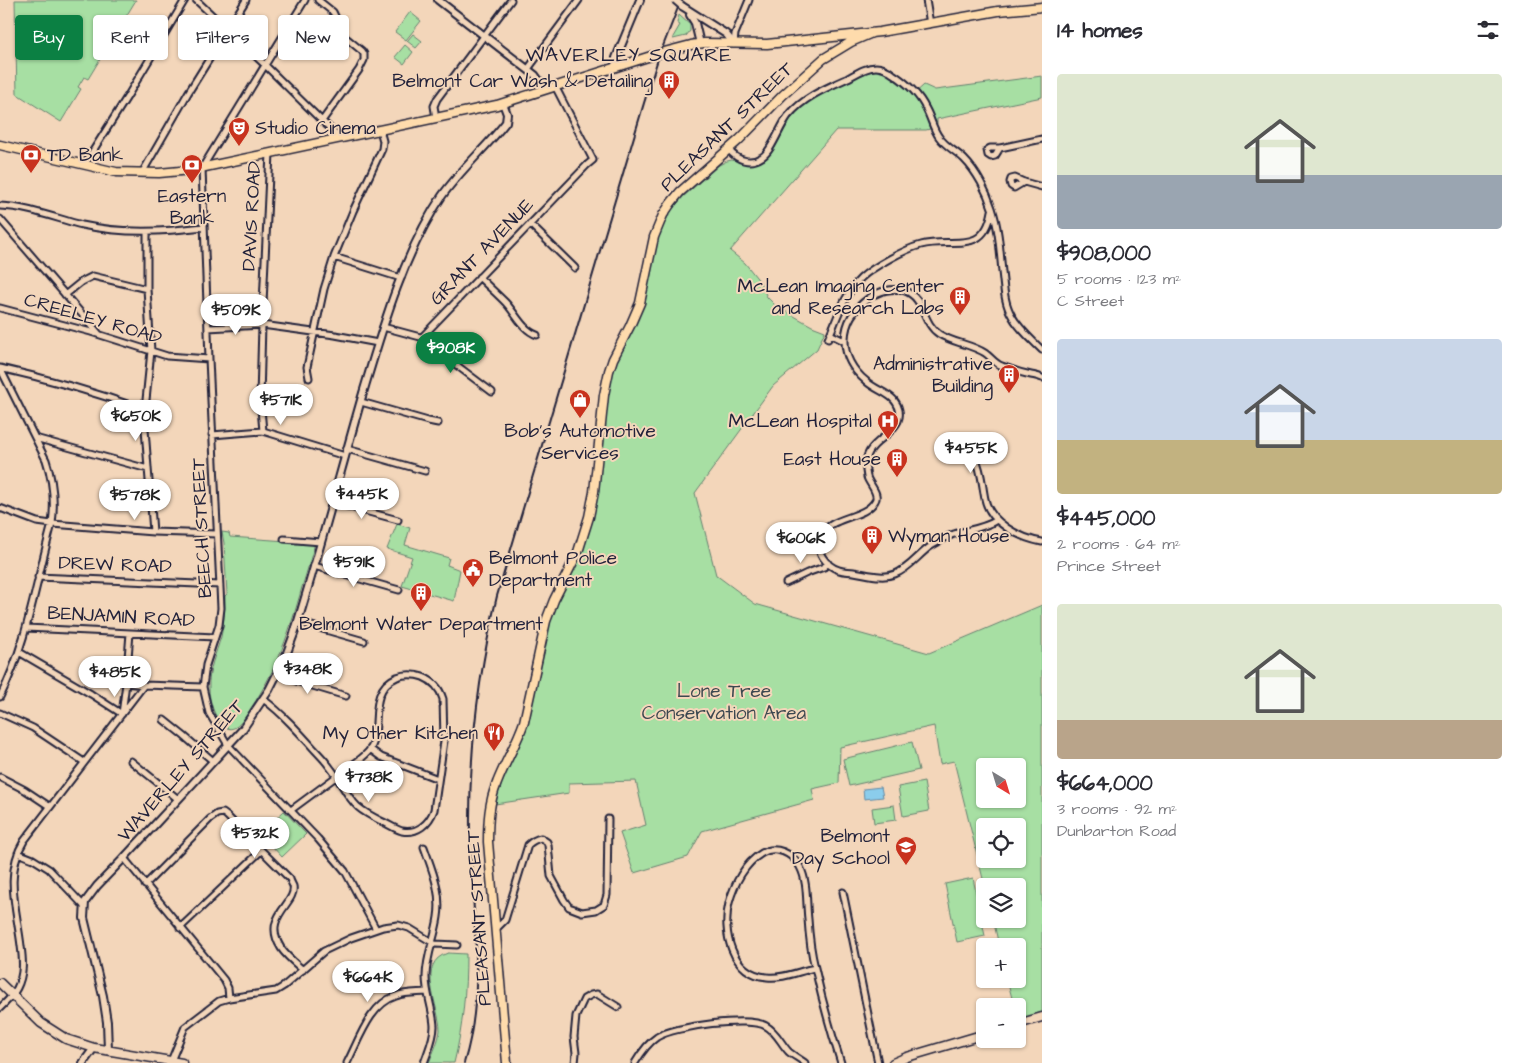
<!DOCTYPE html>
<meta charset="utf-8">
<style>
:root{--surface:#fff;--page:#f2f2f3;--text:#2b2b33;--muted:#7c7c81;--accent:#0b8043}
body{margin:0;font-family:"Architects Daughter",sans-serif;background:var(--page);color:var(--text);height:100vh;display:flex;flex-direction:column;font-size:19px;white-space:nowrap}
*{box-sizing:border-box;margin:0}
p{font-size:16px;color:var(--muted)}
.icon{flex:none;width:28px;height:28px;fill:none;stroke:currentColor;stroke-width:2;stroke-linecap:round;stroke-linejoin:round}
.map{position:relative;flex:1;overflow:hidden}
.drawer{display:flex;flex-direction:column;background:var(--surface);width:475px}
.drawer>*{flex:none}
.banner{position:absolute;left:15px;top:15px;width:475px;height:45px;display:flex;gap:10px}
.needle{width:32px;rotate:142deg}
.buttons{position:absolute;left:976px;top:758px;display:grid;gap:10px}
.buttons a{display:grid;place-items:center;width:50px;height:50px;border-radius:5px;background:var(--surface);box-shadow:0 1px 4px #0004;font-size:25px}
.price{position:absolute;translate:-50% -42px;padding:0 11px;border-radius:18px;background:#fff;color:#222;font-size:16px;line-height:32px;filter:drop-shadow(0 1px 2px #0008)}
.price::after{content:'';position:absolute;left:50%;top:30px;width:15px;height:11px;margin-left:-8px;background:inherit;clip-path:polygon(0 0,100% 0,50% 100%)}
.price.on{background:var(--accent);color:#fff}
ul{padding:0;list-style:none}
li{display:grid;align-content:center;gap:10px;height:265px;padding:0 15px}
li span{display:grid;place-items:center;height:155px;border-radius:5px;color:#555}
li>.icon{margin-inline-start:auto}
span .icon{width:90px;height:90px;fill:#fffc;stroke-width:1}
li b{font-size:21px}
h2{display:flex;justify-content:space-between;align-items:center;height:60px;padding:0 15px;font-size:21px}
.tag{padding:0 18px;border-radius:5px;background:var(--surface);box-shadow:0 1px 4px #0004;font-size:18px;line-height:45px}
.tag.on{background:var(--accent);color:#fff}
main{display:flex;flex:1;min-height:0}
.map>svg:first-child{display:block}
.green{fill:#a7dfa3;stroke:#64806f;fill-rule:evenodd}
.water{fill:#8bcdec;stroke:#6189a5}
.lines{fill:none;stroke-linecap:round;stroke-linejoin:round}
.minor-casing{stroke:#22223b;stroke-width:9}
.tertiary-casing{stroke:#22223b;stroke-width:10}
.secondary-casing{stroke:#22223b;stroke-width:11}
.primary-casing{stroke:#22223b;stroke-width:11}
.minor{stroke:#f3d6ba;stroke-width:5}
.tertiary{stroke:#f3d6ba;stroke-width:6}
.secondary{stroke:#f3d6ba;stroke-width:8}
.primary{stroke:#fedbac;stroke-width:8}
.rail{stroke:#22223b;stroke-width:2}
.tertiary-bridge-casing{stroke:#22223b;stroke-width:10;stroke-linecap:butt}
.primary-bridge-casing{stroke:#22223b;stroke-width:11;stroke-linecap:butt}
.tertiary-bridge{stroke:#f3d6ba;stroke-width:6}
.primary-bridge{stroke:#fedbac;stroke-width:8}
.labels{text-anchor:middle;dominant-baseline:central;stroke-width:4;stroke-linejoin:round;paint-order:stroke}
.poi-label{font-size:19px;fill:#22223b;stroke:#f3d6ba;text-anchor:end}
.street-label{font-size:19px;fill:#22223b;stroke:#f3d6ba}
.park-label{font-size:19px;fill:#3d4850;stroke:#f3d6ba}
.neighbourhood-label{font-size:20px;letter-spacing:1px;fill:#22223b;stroke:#f3d6ba}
</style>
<main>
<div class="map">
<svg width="1042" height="1063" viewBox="0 0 1042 1063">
<rect width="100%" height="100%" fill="#f3d6ba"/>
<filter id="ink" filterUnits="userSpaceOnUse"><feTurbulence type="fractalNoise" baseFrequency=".02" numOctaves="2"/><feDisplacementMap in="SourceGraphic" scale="10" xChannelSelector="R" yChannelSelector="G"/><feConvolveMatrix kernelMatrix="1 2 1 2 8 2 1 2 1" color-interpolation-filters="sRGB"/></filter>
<g filter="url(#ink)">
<path class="green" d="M15 0H136L88 79 84 77 78 87 81 89 61 122 17 94Z
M410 12 421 21 406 40 395 32Z
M679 15 690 25V31L686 36 673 39V37L680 25 677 23Z
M413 34 422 41 416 48 407 41Z
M405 45 413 52 404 64 395 57Z
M871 71C888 68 903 83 913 95L924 85 935 90 1042 76V97L937 119V124L929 126 930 129 926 130H836L730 251 745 263 760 282 767 297 776 306 812 326 825 331 817 349 773 386 695 493 716 575 755 604 929 653 1042 605V1014L1018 1022V1006H1014L1007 979H1018V946H999L993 919H1018V886L985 887 954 761 940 764 934 726 840 747 839 783 812 789 814 800 702 831 688 857 634 873 620 833 646 825 636 781 569 783V793L495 804 501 784 520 744 528 723 544 652 548 628 553 611 578 559 590 529 596 499 611 377 619 355 639 316 647 288 656 244 664 224 671 211 683 197 719 165 727 161 732 160 752 164 765 160 773 151 790 120 803 105 831 89ZM985 766H1018V799H985ZM985 826H1018V859H985Z
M397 524 410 528 405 545 449 558 447 565 460 570 454 601 402 586 412 557 387 549Z
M222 532 229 533 230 537 315 543C311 557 307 572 302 587 290 631 277 669 251 708 246 716 235 736 224 726 214 718 209 700 209 688 208 670 216 654 221 637 224 623 225 610 225 596L227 594 224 543Z
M912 742 919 770 849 786 843 759Z
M924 782 929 811 903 816 898 787Z
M894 805 896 820 874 823 872 808Z
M284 811 306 834 282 857 260 833Z
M973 878 985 936 957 942 945 884Z
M448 953 466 954C466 991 463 1027 454 1063H429C433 1052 439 1041 440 1030 440 1008 415 962 448 953Z"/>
<path class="water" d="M881 787 883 797 864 799 863 789Z"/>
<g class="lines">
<g class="minor-casing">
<path id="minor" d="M196 0 265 65 322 121 341 138
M305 0 202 168 209 359 221 608 219 625 206 665 203 687 209 713 228 745 318 839 345 871 376 929
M318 0 333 12 345 37 362 51 364 54V60L359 70 322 121
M926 0 930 24
M734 44 735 34 749 0
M528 69 579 0
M436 118 434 106 437 99 511 0
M1000 148 995 156 991 157 988 155 987 150 990 148H1000L1042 139
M729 150C737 160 750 165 762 157 772 151 779 128 788 116 804 97 826 88 848 78 857 73 866 67 876 67 883 67 888 70 893 74 907 83 919 94 926 109 931 118 933 129 939 137 946 147 956 151 964 159 977 172 987 192 992 208 999 229 1000 251 1002 272 1004 287 1004 303 1012 316 1019 329 1031 339 1042 350
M84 165 127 97 185 0
M142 173 188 93 246 0
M1024 182 1014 188 1011 186 1010 182 1011 179 1015 178 1024 182 1042 187
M0 206C28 207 55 218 82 225 123 234 163 232 204 227
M0 219 99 334
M530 224 575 268
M147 232V289L151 351 145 410V429L153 532
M334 257 401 278
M479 277C487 285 496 293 505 302 515 312 522 330 537 335
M65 295 81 282 93 276 147 289
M0 308 91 332 167 356 209 359
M383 327 424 338 447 358 492 392
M208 328 262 325 335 335 378 343
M830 334 844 341
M422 337 587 165 593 160 555 86
M828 339C837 319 844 294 861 278 873 267 905 249 921 245 951 236 984 257 992 211
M0 368 46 460C53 481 55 502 52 524 36 582 27 644 0 697
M0 368C49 379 97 393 145 410
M309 378 307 367 324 289 334 257 353 211 382 149 383 141 380 130
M361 402 428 421 438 423
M263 431 260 398 262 325 270 153
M212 435 263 431 345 456
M35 438 148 469
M347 449 425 471
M975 457C982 471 982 485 985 499 990 523 1020 538 1042 542
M332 502 398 520
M0 508 37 522 52 524 153 532 217 534
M997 520C985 528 968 530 954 534 946 537 938 542 931 546 919 554 909 569 895 574 882 579 868 574 854 572 849 571 844 572 839 570 826 566 815 551 820 538 828 515 864 520 875 501 880 494 869 484 867 477 866 472 865 467 866 462 868 442 890 438 898 421 901 414 899 406 894 400 887 392 874 389 866 381 837 357 838 320 869 298 879 291 893 287 905 291 925 298 922 323 939 334 953 343 971 344 985 353 991 357 995 364 1002 366 1012 370 1022 373 1031 375 1036 376 1038 376 1042 378
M284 539 321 542
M314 566 399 590
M38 577 220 585
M786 583 807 573 824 567 828 563
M298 622 364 641
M26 628 215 637
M130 633 126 683 144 685
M19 652 91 694 122 714 126 683
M278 673 296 681 346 696
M263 699C282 713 299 732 315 750 321 756 327 763 332 770 341 782 347 797 358 807 365 813 373 817 381 821 388 824 395 829 402 831 417 834 429 824 434 810L444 741 443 699C440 689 433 681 423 677 415 674 404 674 397 677 364 691 385 734 368 752 359 762 347 768 337 776 322 787 306 799 291 810
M0 713 33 728 84 762
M164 720 184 736 213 761
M370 749 381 757 438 779
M131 761 178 799
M0 777 25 790 49 806
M424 847C432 870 442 892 438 917 435 938 426 956 426 977 426 994 433 1009 434 1026 434 1039 428 1051 424 1063
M18 853 33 859 49 869 84 906
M124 858 224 980 228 988 229 998
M145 885 210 819 217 814 223 813 227 816 290 879C290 880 293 886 293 886 297 904 261 916 281 948 286 956 295 963 303 970
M843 892 878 1063
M180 928 261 851
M496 929 505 920 528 845C532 841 536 839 541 838L547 842 548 845 551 876 564 900 569 907 582 912 596 910 604 905 607 895 608 819
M815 968C799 971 783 979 767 977 731 974 722 931 729 903 734 884 745 863 762 853 775 845 793 853 800 867 808 882 806 902 808 919 809 935 811 952 815 968 822 1000 831 1032 841 1063
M0 1008C6 1002 13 996 17 988 24 974 23 961 21 946 17 911 4 873 24 841L144 685 203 687
M171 1061 185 1027 219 1001 229 998 276 991 284 986 324 951 351 938 383 927 398 925 409 928 435 944 457 945
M347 1063C359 1040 370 1004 396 996 406 992 416 993 427 992
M575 1063 576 1053 574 1037 576 1016 584 999 591 995 597 994 618 1007
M635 1063C641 1053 648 1043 657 1037 675 1026 749 1016 766 1026 777 1032 781 1044 789 1052 794 1056 800 1059 805 1063"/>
</g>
<g class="tertiary-casing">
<path id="tertiary" d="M438 0 535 75 545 89
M682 6 726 34 734 44
M690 15 695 23 700 44
M615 67 616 58 640 0
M108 1050 107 1022 103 996 84 918 85 902 97 886 124 858 242 730 269 690 285 658 294 634C319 554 340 473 363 393 382 329 404 252 442 196 461 169 486 148 506 122L507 114 503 103
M83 1063 94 1048"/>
</g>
<g class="secondary-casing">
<path id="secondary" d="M0 983 41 1023 66 1039 94 1048 182 1063
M1018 1024 1042 1017
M893 1063 907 1057 985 1034"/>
</g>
<g class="primary-casing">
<path id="primary" d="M664 52 691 45 704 43 767 44 880 32 998 11 1042 7
M0 145 116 172 159 173 191 170 497 105 651 56
M507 1063 488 842C488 822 489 802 497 783 505 762 517 743 524 722L546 621 554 600 578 552 589 517 594 492 604 395 609 371 613 359 630 326 640 303 654 237 663 215 671 203 680 192 739 140 783 95 823 59 851 42 872 33"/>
</g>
<use href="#minor" class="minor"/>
<use href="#tertiary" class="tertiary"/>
<use href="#secondary" class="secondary"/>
<use href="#primary" class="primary"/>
<path class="rail" d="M464 1063C487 989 471 909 470 833 469 752 478 675 497 596L644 103 658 59 681 0"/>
<g class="tertiary-bridge-casing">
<path id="tertiary-bridge" d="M675 0 682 6"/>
</g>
<g class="primary-bridge-casing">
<path id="primary-bridge" d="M651 56 664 52"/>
</g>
<use href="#tertiary-bridge" class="tertiary-bridge"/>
<use href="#primary-bridge" class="primary-bridge"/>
</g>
</g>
<defs>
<g id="building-pin" transform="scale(1.125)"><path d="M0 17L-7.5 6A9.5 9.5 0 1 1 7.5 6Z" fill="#c8321e" stroke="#f3d6ba"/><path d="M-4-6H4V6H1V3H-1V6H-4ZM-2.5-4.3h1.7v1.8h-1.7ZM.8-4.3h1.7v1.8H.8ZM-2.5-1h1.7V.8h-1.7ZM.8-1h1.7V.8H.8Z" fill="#fff"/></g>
<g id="theatre-pin" transform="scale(1.125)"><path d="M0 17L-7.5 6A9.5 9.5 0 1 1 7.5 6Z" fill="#c8321e" stroke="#f3d6ba"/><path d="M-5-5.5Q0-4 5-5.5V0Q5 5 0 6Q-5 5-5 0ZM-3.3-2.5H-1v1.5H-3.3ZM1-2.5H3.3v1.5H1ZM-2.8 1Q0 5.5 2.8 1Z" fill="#fff"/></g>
<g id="bank-pin" transform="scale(1.125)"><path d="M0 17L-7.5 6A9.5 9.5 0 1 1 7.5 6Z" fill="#c8321e" stroke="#f3d6ba"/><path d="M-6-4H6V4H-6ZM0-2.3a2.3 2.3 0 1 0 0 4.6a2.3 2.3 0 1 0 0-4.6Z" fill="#fff"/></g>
<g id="shop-pin" transform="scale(1.125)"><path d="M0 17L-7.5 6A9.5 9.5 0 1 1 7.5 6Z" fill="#c8321e" stroke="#f3d6ba"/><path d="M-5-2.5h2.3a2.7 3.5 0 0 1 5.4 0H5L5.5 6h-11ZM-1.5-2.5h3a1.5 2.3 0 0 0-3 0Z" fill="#fff"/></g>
<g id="hospital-pin" transform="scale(1.125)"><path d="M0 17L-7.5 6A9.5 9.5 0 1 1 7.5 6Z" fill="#c8321e" stroke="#f3d6ba"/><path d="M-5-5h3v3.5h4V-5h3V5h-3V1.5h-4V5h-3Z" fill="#fff"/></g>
<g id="civic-pin" transform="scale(1.125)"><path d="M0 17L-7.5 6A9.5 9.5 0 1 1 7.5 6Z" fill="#c8321e" stroke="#f3d6ba"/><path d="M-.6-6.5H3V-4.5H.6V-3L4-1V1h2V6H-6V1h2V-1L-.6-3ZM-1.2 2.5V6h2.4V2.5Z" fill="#fff"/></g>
<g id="restaurant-pin" transform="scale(1.125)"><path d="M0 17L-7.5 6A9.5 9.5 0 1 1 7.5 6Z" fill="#c8321e" stroke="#f3d6ba"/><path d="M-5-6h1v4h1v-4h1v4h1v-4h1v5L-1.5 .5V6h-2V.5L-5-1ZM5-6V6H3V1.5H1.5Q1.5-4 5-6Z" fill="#fff"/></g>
<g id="school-pin" transform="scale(1.125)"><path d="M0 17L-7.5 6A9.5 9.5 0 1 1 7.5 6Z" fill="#c8321e" stroke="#f3d6ba"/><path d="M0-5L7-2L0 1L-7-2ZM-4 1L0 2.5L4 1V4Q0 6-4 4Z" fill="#fff"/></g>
</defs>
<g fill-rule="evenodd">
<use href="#building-pin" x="669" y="81"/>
<use href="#theatre-pin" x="239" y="128"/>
<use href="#bank-pin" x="31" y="155"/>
<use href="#bank-pin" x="192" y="165"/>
<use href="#building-pin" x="960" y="297"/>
<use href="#building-pin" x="1009" y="375"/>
<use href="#shop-pin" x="580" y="400"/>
<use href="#hospital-pin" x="888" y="421"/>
<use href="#building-pin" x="897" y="459"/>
<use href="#building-pin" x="872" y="536"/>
<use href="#civic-pin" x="473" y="569"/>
<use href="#building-pin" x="421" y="593"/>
<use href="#restaurant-pin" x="494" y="733"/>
<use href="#school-pin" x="906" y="847"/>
</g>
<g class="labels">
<g class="poi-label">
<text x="653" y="81">Belmont Car Wash &amp; Detailing</text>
<text x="255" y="128" text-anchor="start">Studio Cinema</text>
<text x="47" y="155" text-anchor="start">TD Bank</text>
<text x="192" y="196" text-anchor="middle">Eastern<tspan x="192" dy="22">Bank</tspan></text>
<text x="944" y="286">McLean Imaging Center<tspan x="944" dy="22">and Research Labs</tspan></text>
<text x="993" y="364">Administrative<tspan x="993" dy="22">Building</tspan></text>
<text x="872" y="421">McLean Hospital</text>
<text x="580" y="431" text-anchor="middle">Bob’s Automotive<tspan x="580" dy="22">Services</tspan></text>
<text x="881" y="459">East House</text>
<text x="888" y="536" text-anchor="start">Wyman House</text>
<text x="489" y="558" text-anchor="start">Belmont Police<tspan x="489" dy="22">Department</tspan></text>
<text x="421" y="624" text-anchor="middle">Belmont Water Department</text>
<text x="478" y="733">My Other Kitchen</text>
<text x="890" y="836">Belmont<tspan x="890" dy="22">Day School</tspan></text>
</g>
<g class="street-label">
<text transform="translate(727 127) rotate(-44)">PLEASANT STREET</text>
<text transform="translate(252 216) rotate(-87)">DAVIS ROAD</text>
<text transform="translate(482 252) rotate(-46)">GRANT AVENUE</text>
<text transform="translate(93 319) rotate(16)">CREELEY ROAD</text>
<text transform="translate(202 528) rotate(-93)">BEECH STREET</text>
<text transform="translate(115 565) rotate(2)">DREW ROAD</text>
<text transform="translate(121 617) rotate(3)">BENJAMIN ROAD</text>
<text transform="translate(181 771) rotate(-49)">WAVERLEY STREET</text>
<text transform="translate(479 918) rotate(-94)">PLEASANT STREET</text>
</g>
<g class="park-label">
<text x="724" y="691">Lone Tree<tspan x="724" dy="22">Conservation Area</tspan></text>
</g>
<g class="neighbourhood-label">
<text x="629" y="55">WAVERLEY SQUARE</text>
</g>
</g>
</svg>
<div class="buttons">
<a><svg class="needle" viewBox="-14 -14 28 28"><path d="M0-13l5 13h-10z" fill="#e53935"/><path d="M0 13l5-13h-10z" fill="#7c7c81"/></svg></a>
<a><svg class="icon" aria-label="locate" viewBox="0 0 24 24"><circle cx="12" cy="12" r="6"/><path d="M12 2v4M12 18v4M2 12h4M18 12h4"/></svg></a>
<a><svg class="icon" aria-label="layers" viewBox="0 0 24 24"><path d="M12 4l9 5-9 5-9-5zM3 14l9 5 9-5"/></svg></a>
<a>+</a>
<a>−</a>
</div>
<b class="price" style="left:236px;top:336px">$509K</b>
<b class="price on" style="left:451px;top:374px">$908K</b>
<b class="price" style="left:281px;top:426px">$571K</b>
<b class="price" style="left:136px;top:442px">$650K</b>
<b class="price" style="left:971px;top:474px">$455K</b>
<b class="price" style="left:362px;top:520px">$445K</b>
<b class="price" style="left:135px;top:521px">$578K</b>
<b class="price" style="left:801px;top:564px">$606K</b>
<b class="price" style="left:354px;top:588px">$591K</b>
<b class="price" style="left:308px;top:695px">$348K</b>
<b class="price" style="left:115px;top:698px">$485K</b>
<b class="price" style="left:369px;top:803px">$738K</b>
<b class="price" style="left:255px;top:859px">$532K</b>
<b class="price" style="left:368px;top:1003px">$664K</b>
<div class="banner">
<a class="tag on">Buy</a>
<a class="tag">Rent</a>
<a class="tag">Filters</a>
<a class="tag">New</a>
</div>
</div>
<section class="drawer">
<h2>14 homes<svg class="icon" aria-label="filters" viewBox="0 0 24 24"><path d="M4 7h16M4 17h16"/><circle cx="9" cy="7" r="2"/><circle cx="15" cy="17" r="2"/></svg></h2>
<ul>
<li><span style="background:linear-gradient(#dfe7d0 65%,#9aa5b1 0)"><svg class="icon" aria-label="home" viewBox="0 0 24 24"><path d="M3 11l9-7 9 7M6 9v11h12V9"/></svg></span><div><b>$908,000</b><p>5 rooms · 123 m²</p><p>C Street</p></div></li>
<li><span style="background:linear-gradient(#c9d6e8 65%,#c2b280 0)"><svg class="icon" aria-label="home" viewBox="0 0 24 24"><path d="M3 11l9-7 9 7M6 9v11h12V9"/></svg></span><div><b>$445,000</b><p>2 rooms · 64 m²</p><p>Prince Street</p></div></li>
<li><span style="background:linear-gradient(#dfe7d0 75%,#b9a48a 0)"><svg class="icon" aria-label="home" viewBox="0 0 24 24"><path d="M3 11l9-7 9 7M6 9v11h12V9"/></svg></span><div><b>$664,000</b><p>3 rooms · 92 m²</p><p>Dunbarton Road</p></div></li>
</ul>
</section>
</main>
